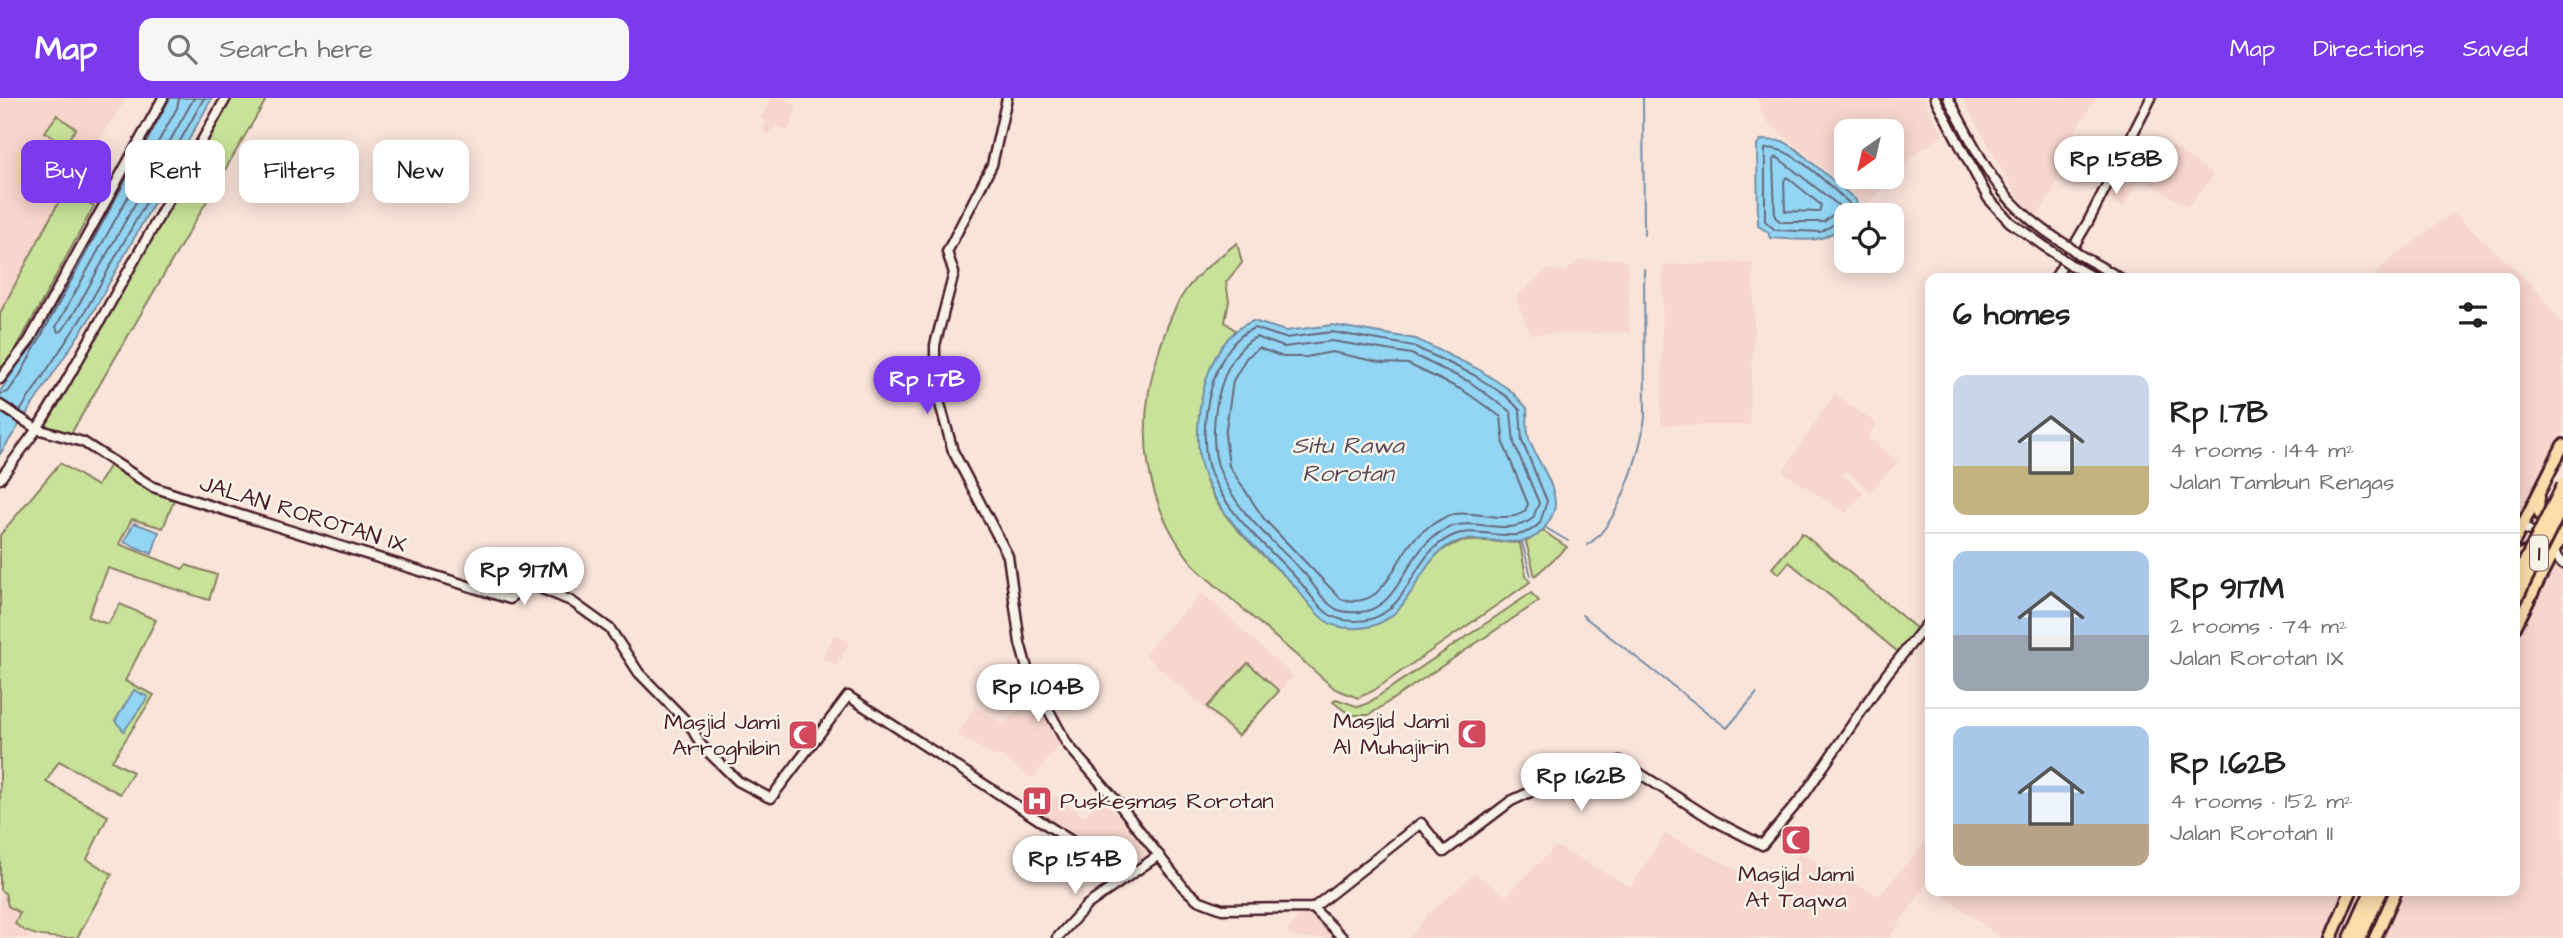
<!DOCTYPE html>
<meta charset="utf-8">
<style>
:root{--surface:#fff;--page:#f6f6f6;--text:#222;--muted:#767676;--line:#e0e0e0;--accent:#7c3aed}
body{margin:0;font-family:"Architects Daughter",sans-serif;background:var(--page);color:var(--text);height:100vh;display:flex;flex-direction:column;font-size:26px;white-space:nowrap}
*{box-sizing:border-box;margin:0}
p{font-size:23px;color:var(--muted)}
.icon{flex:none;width:38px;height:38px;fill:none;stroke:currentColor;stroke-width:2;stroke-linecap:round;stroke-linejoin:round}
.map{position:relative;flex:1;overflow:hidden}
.sheet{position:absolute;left:1925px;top:175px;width:595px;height:623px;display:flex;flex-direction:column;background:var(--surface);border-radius:14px;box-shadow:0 4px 18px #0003}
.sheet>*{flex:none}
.top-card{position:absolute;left:21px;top:42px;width:665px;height:63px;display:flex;gap:14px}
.needle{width:46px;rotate:214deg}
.controls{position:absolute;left:1834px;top:21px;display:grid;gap:14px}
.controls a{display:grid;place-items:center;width:70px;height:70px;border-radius:14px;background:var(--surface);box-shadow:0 4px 18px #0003;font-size:35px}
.price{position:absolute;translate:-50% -60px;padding:0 16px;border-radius:24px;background:#fff;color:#222;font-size:23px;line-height:46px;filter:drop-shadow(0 2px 4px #0008)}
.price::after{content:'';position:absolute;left:50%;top:42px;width:21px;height:16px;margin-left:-10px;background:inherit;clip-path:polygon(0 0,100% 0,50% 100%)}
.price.on{background:var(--accent);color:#fff}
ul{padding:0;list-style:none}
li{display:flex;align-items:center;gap:21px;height:175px;padding:0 28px}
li+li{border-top:2px solid var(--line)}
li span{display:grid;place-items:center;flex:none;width:196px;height:140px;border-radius:14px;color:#555}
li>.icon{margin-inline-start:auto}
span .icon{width:84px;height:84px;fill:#fffc;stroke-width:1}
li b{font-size:30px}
h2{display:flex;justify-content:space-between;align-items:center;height:84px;padding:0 28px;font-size:30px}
.chip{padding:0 24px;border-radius:14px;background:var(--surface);box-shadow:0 4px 18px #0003;font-size:24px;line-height:63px}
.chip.on{background:var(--accent);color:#fff}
header{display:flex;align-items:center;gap:42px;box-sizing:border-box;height:98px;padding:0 35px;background:var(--accent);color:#fff}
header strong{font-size:33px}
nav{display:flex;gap:38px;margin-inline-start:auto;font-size:24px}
.search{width:490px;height:63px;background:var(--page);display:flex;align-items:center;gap:18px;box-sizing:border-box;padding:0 24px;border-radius:14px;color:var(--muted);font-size:26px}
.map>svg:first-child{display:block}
.built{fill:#f6d6cd;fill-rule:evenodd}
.green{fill:#c8e299;stroke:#898062;stroke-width:2}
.water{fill:#92d6f4;stroke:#758da4;stroke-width:2}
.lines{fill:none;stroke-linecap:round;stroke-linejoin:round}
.shore{stroke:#67687b;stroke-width:2}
.stream{stroke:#758da4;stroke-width:2}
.secondary-casing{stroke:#4a1f2b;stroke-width:13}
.highway-casing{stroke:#4a1f2b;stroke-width:16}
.secondary{stroke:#f7f3e8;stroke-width:8}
.highway{stroke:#f9ddab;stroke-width:10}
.secondary-bridge-casing{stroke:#4a1f2b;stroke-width:13;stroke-linecap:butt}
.highway-bridge-casing{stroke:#4a1f2b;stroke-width:16;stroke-linecap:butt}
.secondary-bridge{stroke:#f7f3e8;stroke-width:8}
.highway-bridge{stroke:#f9ddab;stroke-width:10}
.labels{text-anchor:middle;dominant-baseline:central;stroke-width:5;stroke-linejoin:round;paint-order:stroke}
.shield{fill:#f7f3e8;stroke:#7e5f64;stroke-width:2}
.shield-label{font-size:21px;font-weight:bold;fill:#4a1f2b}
.street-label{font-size:23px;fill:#4a1f2b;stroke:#f7f3e8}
.poi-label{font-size:23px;fill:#4a1f2b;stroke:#f7f3e8;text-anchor:end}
.water-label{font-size:24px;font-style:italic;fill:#5c4d5d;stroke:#f7f3e8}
</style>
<header>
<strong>Map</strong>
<div class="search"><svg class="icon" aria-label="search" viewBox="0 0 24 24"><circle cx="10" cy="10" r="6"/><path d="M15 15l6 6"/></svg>Search here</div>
<nav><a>Map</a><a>Directions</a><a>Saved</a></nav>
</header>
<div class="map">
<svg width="2563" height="840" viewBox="0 0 2563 840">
<rect width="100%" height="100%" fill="#f9e4da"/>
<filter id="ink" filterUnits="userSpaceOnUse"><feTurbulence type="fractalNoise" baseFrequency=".0143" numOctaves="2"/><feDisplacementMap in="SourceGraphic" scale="14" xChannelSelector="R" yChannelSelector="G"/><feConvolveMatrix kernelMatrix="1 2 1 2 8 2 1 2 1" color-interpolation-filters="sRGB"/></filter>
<g filter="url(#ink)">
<path class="built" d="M0 0H127L65 92 0 215Z
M773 0H783L798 9 787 33 777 26 769 37 762 32 767 25 760 20Z
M1756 0H1923L1943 37 1913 58 1866 107 1767 23ZM1846 33H1892V79H1846Z
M1962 0H2096L2078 28 2053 93 2039 115 2031 114 2014 92Z
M2128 44 2159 65 2147 83 2140 80 2123 109 2102 97Z
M2172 48 2214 77 2187 109 2148 84Z
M2453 114 2532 187 2563 226V351L2517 423 2515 180H2373L2386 165Z
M1622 161 1628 165 1630 234 1530 236 1516 199 1548 171 1565 174 1579 162Z
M1753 164 1754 232 1749 327H1661L1663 167Z
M1834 296 1876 325 1868 339 1898 364 1870 393 1845 372 1842 377 1864 395 1846 415 1783 374Z
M2563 427V840H2369L2390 793H2515V523Z
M1202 495 1293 578 1237 640 1144 556Z
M835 536 850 544 837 568 822 560Z
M1033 593 1039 610 1026 622 1040 611 1061 646 1032 680 998 656 995 659 957 636 975 609 1004 627Z
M1055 697 1085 719 1101 698 1151 755 1119 778 1035 716 1046 699 1051 703Z
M1665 736 1778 792 1799 755 1879 798 1930 738V787L1927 786 1889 840H1410L1427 817 1475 776 1506 798 1556 748 1631 789Z
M0 792 20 815 19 832 33 840H0Z
M1938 793H2350L2330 840H2001Z
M1305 811 1333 834 1328 840H1297L1287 833Z"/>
<path class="green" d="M226 0H267L69 339 37 331Z
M57 17 76 31 64 47 45 34Z
M65 92 94 108 15 253 0 274V215Z
M1237 145 1242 165 1226 184 1229 203 1225 224 1236 233C1209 260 1204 285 1204 321 1205 338 1200 363 1205 380 1218 420 1261 455 1290 483 1311 504 1315 521 1346 529L1421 475C1451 432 1475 444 1520 445L1526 478 1530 484 1373 593 1358 600 1335 591 1198 472C1144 410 1134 332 1158 256 1165 234 1172 212 1186 192 1199 174 1219 159 1237 145Z
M60 365 97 388 111 365 154 394 174 402 163 430 132 421 119 446 183 471 186 467 217 477 209 502 108 470 88 519 108 526 120 506 156 522 125 583 154 597 112 663 133 674 120 696 59 663 46 684 108 718 87 761 112 776 77 840C55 840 27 840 15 825L20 815 8 808 5 795 0 792V437Z
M1543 433 1567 449 1535 478 1526 444Z
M1802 435 1917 531 1898 554 1789 464 1779 476 1772 470Z
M1531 495 1539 503 1369 617H1350L1333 604 1336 601 1359 609 1368 605Z
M1248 565 1279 593 1238 638 1207 609Z"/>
<path class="water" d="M164 0H212L88 223 0 356V293L14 273Z
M1761 42 1783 43 1796 51 1856 102 1858 111 1852 117H1846V124C1822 149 1802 141 1770 140L1768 134 1758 128 1757 47Z
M1253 223 1286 233 1332 227 1416 241 1478 271 1510 292 1527 310C1528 320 1526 331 1529 341 1536 362 1554 383 1555 405 1555 412 1552 419 1548 425 1525 464 1478 427 1446 449 1415 471 1412 516 1372 528 1359 531 1338 532 1326 523 1311 513 1303 496 1291 484 1259 452 1220 421 1204 377 1188 334 1203 240 1253 223Z
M134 425 159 434 152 456 124 444Z
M134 592 148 599 124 633 115 623Z"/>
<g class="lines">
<path class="shore" d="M179 0 177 10 56 229 58 234 62 233 74 215 194 0
M1777 59 1838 107V112L1824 124H1781L1775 119 1773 62Z
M1787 79 1821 107 1819 114 1785 113 1784 83Z
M1846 119 1821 134 1775 132 1765 123V51C1790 45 1830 89 1849 105L1847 117
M1254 230 1285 240 1332 234 1413 248 1474 277 1506 298 1520 312 1522 343 1547 403 1540 425C1514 452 1479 424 1450 439 1411 458 1411 509 1371 521 1360 524 1341 524 1330 517 1317 509 1309 494 1298 482 1268 448 1230 421 1211 376 1195 337 1210 247 1254 230Z
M1256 239 1284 249 1332 243 1411 256 1470 284 1511 314 1514 345 1539 405 1533 420C1508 441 1474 417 1446 431 1406 450 1403 503 1367 513 1358 515 1344 515 1336 511 1322 503 1314 486 1304 475 1274 443 1237 416 1220 373 1205 337 1218 257 1256 239Z
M1259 250 1283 259H1306L1332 254 1383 265 1408 266 1464 293 1501 319 1504 347 1528 406 1525 413C1508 427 1476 412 1455 416 1443 418 1431 427 1422 434 1392 457 1389 514 1341 501L1264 421 1229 368 1225 337 1233 283 1246 260Z
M0 296 8 294 20 277 170 0
M20 313 82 219 204 0"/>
<path class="stream" d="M1643 0 1644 137
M1546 430 1568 443
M1522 444 1531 478
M1587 447C1619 428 1640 355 1645 320L1644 171
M1582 517 1727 630 1757 595"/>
<g class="secondary-casing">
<path id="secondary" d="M1007 0 992 67 947 154 954 175 935 247V288L953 353 1008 458 1020 545 1028 574 1067 646 1119 706 1184 790 1198 802 1222 811 1313 810 1421 725 1444 754 1511 703 1554 683 1579 701 1620 663 1713 722 1762 747 1804 697 1886 577 1930 522
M1935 0 1988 100 2010 124 2061 160
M1948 0C1987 70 1996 104 2068 148
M2078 156 2120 180
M2071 167 2094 180
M2055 180 2088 124 2151 0
M0 281 29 243 163 0
M0 307 37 331 83 344 153 389 189 401 510 501 523 483 571 503 610 531 639 575 690 627 701 647 738 683 768 699 771 700 848 598 1070 742 1120 781
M0 381 37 331 64 287 226 0
M2515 426 2543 439
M2552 453 2562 466
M1313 810 1343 840
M1057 840 1087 807 1159 757"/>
</g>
<g class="highway-casing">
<path id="highway" d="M2539 399C2537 413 2539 421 2553 426L2563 423
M2515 442 2563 347
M2515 458 2525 455 2535 459
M2515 529 2563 435
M2331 840 2351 793
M2350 840 2371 793
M2360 840 2382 793
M2375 840 2396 793"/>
</g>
<use href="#secondary" class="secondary"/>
<use href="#highway" class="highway"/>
<g class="secondary-bridge-casing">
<path id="secondary-bridge" d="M2068 148 2078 156
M2061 160 2071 167"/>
</g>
<g class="highway-bridge-casing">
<path id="highway-bridge" d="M2515 483 2563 387
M2515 504 2563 407"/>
</g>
<use href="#secondary-bridge" class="secondary-bridge"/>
<use href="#highway-bridge" class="highway-bridge"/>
</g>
</g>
<defs>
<g id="mosque-square" transform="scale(1.575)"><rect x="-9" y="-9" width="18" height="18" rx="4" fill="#d1495b" stroke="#f7f3e8"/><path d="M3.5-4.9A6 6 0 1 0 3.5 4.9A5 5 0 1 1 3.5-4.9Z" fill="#fff"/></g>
<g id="hospital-square" transform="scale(1.575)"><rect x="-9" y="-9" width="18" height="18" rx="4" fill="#d1495b" stroke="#f7f3e8"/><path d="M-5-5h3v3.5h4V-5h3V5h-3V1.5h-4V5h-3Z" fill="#fff"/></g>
</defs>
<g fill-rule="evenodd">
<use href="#mosque-square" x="1472" y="636"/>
<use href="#mosque-square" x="803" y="637"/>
<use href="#hospital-square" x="1037" y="703"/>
<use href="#mosque-square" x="1796" y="742"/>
</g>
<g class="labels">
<rect class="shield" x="2530" y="437.5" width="18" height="35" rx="5"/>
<g class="shield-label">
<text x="2539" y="455">1</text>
</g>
<g class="street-label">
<text transform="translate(303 416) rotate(17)">JALAN ROROTAN IX</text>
</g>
<g class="poi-label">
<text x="1449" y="623">Masjid Jami<tspan x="1449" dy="26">Al Muhajirin</tspan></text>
<text x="780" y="624">Masjid Jami<tspan x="780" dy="26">Arroghibin</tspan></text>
<text x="1060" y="703" text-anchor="start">Puskesmas Rorotan</text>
<text x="1796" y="776" text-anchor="middle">Masjid Jami<tspan x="1796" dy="26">At Taqwa</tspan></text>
</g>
<g class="water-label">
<text x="1348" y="348">Situ Rawa<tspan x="1348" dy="28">Rorotan</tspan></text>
</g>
</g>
</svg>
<div class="controls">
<a><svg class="needle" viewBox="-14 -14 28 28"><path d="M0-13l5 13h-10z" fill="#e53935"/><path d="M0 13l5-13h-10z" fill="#767676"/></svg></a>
<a><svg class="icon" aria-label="locate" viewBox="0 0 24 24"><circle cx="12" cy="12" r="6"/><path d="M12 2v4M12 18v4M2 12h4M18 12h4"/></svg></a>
</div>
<b class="price" style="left:2116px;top:98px">Rp 1.58B</b>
<b class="price on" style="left:927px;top:318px">Rp 1.7B</b>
<b class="price" style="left:524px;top:509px">Rp 917M</b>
<b class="price" style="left:1038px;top:626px">Rp 1.04B</b>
<b class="price" style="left:1581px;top:715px">Rp 1.62B</b>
<b class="price" style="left:1075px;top:798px">Rp 1.54B</b>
<div class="top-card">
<a class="chip on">Buy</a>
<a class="chip">Rent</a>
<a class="chip">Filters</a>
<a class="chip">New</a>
</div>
<section class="sheet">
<h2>6 homes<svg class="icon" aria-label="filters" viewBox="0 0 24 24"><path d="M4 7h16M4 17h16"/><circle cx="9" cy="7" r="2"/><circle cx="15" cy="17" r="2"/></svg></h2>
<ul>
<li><span style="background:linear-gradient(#c9d6e8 65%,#c2b280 0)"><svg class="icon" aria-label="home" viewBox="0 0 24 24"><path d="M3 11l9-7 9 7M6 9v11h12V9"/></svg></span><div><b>Rp 1.7B</b><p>4 rooms · 144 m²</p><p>Jalan Tambun Rengas</p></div></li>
<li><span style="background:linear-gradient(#a9c7e8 60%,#9aa5b1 0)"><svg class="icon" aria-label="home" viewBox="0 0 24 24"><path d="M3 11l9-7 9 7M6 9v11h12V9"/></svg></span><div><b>Rp 917M</b><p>2 rooms · 74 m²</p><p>Jalan Rorotan IX</p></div></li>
<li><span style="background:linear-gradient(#a9c7e8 70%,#b9a48a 0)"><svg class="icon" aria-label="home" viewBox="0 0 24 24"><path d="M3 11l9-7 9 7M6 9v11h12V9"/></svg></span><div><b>Rp 1.62B</b><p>4 rooms · 152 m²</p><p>Jalan Rorotan II</p></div></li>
</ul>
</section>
</div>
